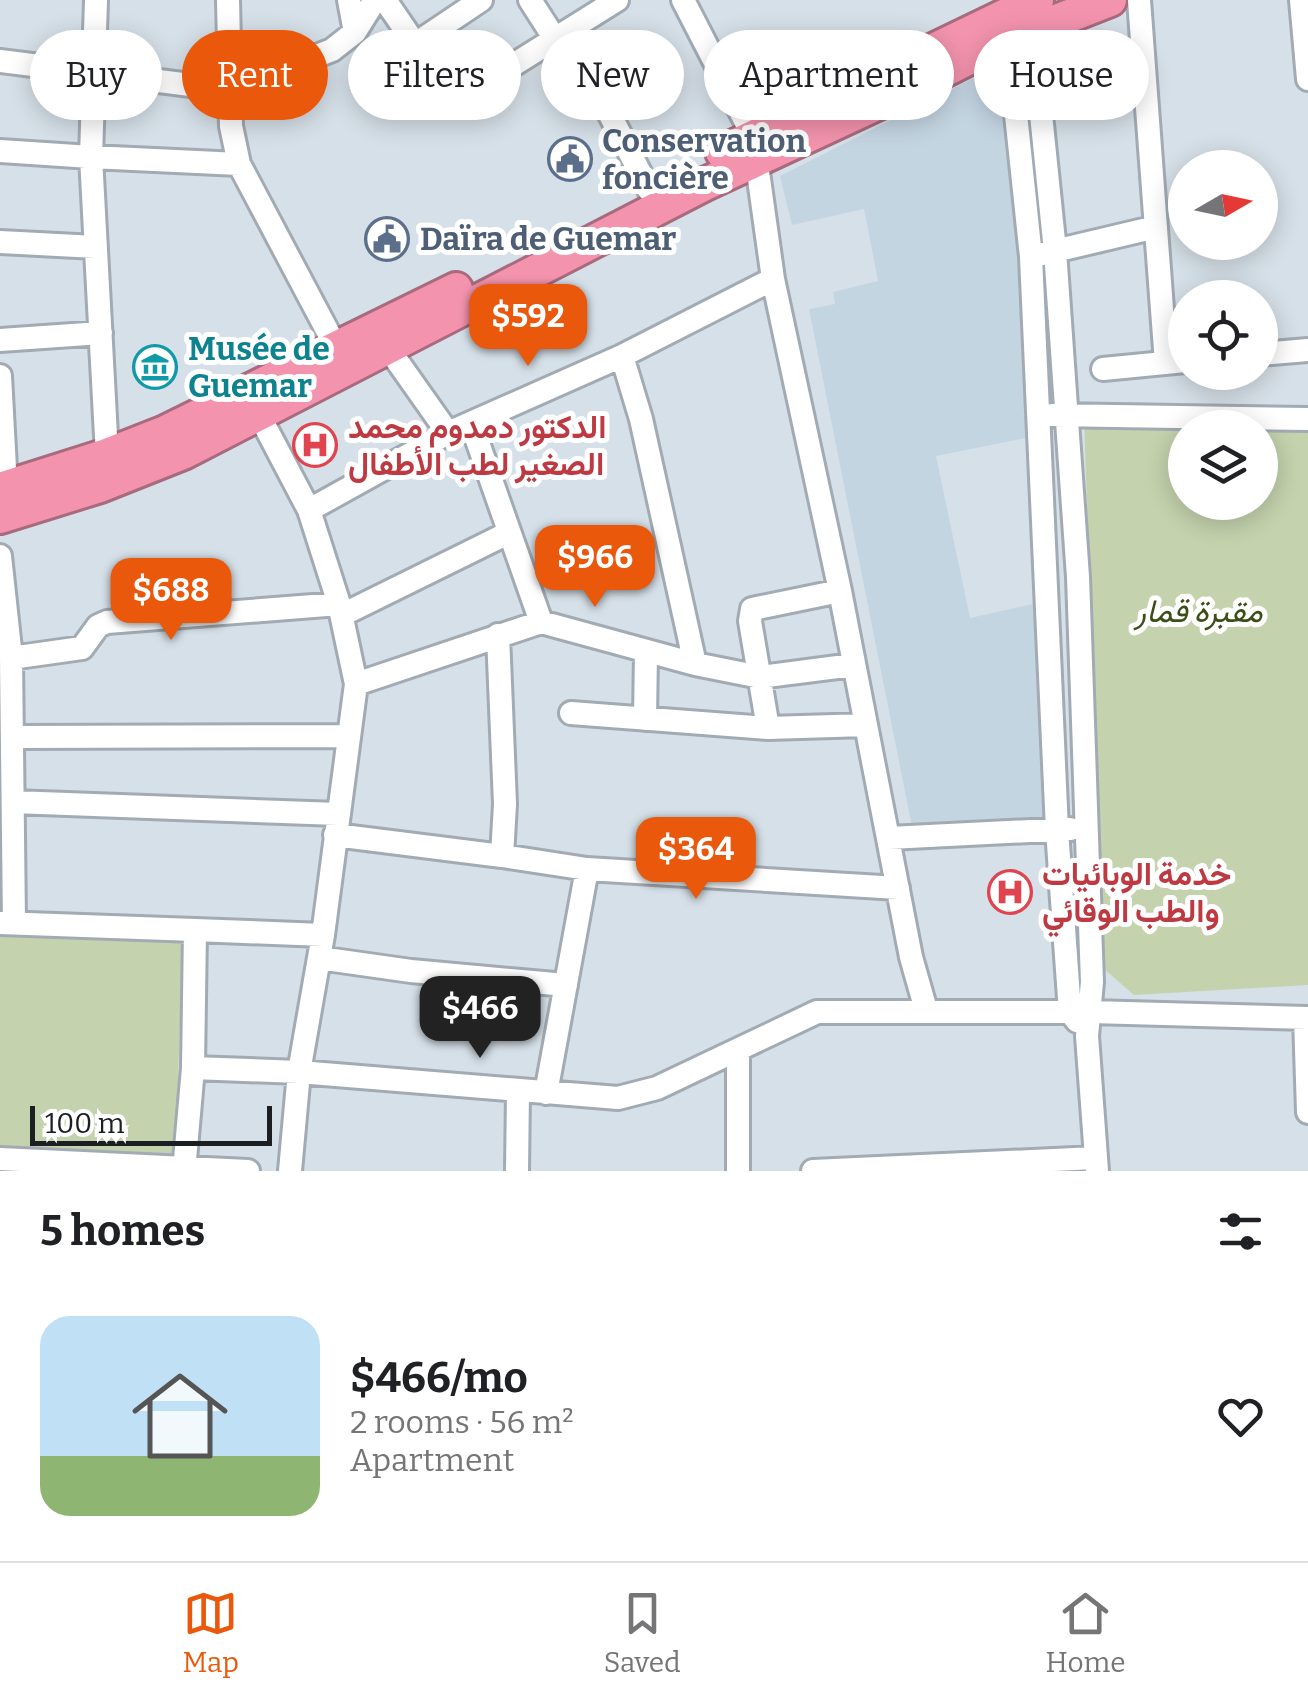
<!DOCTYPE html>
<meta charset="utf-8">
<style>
:root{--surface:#fff;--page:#f2f2f2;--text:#202124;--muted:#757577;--line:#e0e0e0;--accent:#ea580c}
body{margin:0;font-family:Bitter,Vazirmatn,serif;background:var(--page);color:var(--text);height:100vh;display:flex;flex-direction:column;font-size:38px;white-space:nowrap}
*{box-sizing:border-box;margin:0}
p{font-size:32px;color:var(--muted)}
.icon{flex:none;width:55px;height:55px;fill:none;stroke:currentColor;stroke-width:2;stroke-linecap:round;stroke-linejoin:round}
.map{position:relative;height:1171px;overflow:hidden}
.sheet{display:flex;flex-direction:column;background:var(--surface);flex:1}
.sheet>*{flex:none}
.top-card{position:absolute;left:30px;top:30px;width:1250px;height:90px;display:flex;gap:20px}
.needle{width:65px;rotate:81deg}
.buttons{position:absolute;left:1168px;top:150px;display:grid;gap:20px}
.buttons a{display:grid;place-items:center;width:110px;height:110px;border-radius:50%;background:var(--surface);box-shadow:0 5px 25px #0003;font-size:50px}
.scale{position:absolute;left:30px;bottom:25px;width:242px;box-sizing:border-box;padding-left:10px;border:5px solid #1b1f22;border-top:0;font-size:28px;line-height:35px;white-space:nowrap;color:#1b1f22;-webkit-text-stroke:8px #fff;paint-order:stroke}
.price{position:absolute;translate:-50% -85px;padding:0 22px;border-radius:20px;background:var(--accent);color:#fff;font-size:32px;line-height:65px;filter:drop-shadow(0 2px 5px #0008)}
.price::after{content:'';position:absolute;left:50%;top:60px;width:30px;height:22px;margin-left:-15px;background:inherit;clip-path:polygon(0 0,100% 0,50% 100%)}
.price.selected{background:#222;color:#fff}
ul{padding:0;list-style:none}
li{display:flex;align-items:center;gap:30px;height:250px;padding:0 40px}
li span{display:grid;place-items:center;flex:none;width:280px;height:200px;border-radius:30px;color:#555}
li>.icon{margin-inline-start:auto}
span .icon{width:120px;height:120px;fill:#fffc;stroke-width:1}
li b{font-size:42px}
h2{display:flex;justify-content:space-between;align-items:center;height:120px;padding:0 40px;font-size:42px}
.chip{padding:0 35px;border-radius:45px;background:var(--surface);box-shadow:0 5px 25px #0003;font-size:35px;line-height:90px}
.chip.selected{background:var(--accent);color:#fff}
.tabs{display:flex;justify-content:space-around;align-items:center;height:140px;border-top:2px solid var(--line);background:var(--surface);font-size:28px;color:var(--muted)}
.tabs a{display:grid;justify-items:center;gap:5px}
.tabs .selected{color:var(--accent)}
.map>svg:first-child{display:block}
.built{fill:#c4d5e2}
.green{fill:#c4d2ad;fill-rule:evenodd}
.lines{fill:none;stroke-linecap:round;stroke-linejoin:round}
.minor-casing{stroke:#a2abb3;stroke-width:28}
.highway-casing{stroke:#a86a7d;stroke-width:38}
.minor{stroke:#fff;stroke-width:22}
.highway{stroke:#f493ae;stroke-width:32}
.labels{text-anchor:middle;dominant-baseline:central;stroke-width:10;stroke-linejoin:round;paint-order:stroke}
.service-label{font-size:32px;font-weight:bold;fill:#4e5e75;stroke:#fff;text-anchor:start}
.culture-label{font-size:32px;font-weight:bold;fill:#0d838f;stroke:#fff;text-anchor:start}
.health-label{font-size:32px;font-weight:bold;fill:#be3a42;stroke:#fff;text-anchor:start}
.park-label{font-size:32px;font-style:italic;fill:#3d4f18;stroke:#fff}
</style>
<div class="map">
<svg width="1308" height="1171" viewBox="0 0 1308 1171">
<rect width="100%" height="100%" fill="#d6e0e8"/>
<path class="built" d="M984 73 1001 74 1012 99 1026 438 936 456 970 618 1037 603 1046 821 912 827 809 309 835 304 833 292 878 281 864 209 792 225 780 176Z"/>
<path class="green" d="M1084 419 1308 421V985L1134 995 1103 968ZM1185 428H1260V502H1185Z
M0 934 183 939 175 1159 0 1152Z"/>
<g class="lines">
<g class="minor-casing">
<path id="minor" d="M349 0 355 32
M385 0 452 98 467 94 617 0
M530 0 555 39
M683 0 753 136 773 279 840 591 911 957 926 1010
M1139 0 1166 363
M1301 0 1308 79
M1031 17 1055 251 1078 577 1092 982 1087 1036 1097 1171
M567 32 649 190
M989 32 1015 105 1031 257 1057 830 1070 1012 1077 1021
M414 45 481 0
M0 61 230 90 228 0
M0 151 91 157 96 0
M0 242 96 247
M1042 254 1156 227
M0 340 101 333
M388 348 448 433
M337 349 239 164 231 126 230 90 332 50 355 32 375 0
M1260 354 1308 350
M622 356 641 419 695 664
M1103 369 1185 361
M0 376 6 487
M258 413 309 510 339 604 356 684 323 935 299 1072 290 1171
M1052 415 1308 419
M471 423 541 622
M107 455 91 157 239 164
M309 510 448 433 622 356 773 279
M0 556 11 658 14 923
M342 615 508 533
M11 658 82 648 98 626 107 622 339 604
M356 684 541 622 695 664 760 677 853 665
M571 713 768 728 866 725
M645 719 646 652
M768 728 750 621 752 609 840 591
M12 737 347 736
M13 802 338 814
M335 835 502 856 505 804 498 635
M889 838 1070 829
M502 856 587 869 898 888
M0 923 195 930 193 1068 299 1072 618 1098 657 1088 817 1012H1091L1308 1018
M195 930 323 935
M319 958 411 971 566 985
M1305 1018 1308 1112
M546 1093 587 869
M0 1159 248 1171
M184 1171 193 1068
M517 1171 518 1091
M738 1171V1052
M813 1171 1096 1158"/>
</g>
<g class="highway-casing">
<path id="highway" d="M722 152 1037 0
M0 489 107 455 163 433 456 289
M0 517 100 486 183 453 703 185 900 93 995 45 1110 0"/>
</g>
<use href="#minor" class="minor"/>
<use href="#highway" class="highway"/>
</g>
<defs>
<g id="civic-ring" transform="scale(2.25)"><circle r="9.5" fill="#fff" stroke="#5c6f8a" stroke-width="1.5"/><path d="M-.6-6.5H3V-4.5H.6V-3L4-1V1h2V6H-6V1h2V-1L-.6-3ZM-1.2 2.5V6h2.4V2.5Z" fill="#5c6f8a"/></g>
<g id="museum-ring" transform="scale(2.25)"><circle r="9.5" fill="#fff" stroke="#0f9aa8" stroke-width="1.5"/><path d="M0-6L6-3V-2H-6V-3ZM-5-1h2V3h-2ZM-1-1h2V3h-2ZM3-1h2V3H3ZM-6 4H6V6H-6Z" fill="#0f9aa8"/></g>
<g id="hospital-ring" transform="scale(2.25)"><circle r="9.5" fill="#fff" stroke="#e0444e" stroke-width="1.5"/><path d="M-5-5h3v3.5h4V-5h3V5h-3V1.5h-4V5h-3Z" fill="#e0444e"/></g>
</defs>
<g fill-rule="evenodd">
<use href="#civic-ring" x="570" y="159"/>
<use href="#civic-ring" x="387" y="239"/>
<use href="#museum-ring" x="155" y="367"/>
<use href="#hospital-ring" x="315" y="445"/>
<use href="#hospital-ring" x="1010" y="892"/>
</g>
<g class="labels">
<g class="service-label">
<text x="602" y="141">Conservation<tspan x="602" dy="37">foncière</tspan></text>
<text x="420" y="239">Daïra de Guemar</text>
</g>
<g class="culture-label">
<text x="188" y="349">Musée de<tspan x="188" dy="37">Guemar</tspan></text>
</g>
<g class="health-label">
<text x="348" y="427">الدكتور دمدوم محمد<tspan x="348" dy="37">الصغير لطب الأطفال</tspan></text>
<text x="1042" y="874">خدمة الوبائيات<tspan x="1042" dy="37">والطب الوقائي</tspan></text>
</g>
<g class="park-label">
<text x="1199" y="611">مقبرة قمار</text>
</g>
</g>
</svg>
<div class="buttons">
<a><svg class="needle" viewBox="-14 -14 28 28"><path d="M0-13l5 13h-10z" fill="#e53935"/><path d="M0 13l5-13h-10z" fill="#757577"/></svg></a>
<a><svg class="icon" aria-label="locate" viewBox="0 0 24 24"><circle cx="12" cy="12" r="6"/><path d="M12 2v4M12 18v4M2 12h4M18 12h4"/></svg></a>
<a><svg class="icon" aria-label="layers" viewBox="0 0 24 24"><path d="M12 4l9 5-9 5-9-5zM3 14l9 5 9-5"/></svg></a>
</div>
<div class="scale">100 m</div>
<b class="price" style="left:528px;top:369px">$592</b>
<b class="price" style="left:595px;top:610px">$966</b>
<b class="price" style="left:171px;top:643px">$688</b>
<b class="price" style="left:696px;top:902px">$364</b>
<b class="price selected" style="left:480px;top:1061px">$466</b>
<div class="top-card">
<a class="chip">Buy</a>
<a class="chip selected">Rent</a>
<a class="chip">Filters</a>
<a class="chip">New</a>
<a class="chip">Apartment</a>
<a class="chip">House</a>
</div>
</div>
<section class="sheet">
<h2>5 homes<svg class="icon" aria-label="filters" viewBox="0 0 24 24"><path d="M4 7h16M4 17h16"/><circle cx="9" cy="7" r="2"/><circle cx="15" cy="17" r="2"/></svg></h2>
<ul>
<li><span style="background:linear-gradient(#bfe0f5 70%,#8fb573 0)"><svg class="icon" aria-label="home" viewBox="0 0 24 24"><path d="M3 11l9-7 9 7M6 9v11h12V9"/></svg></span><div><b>$466/mo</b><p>2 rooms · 56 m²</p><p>Apartment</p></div><svg class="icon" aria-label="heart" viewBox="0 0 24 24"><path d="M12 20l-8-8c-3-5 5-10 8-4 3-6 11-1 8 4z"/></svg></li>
</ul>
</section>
<nav class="tabs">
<a class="selected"><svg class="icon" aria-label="map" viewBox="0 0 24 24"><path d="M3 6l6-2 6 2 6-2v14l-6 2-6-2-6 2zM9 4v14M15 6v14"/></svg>Map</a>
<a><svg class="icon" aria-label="saved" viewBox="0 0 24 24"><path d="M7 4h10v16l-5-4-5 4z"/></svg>Saved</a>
<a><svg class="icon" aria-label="home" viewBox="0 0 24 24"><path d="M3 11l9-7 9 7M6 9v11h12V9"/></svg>Home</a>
</nav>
